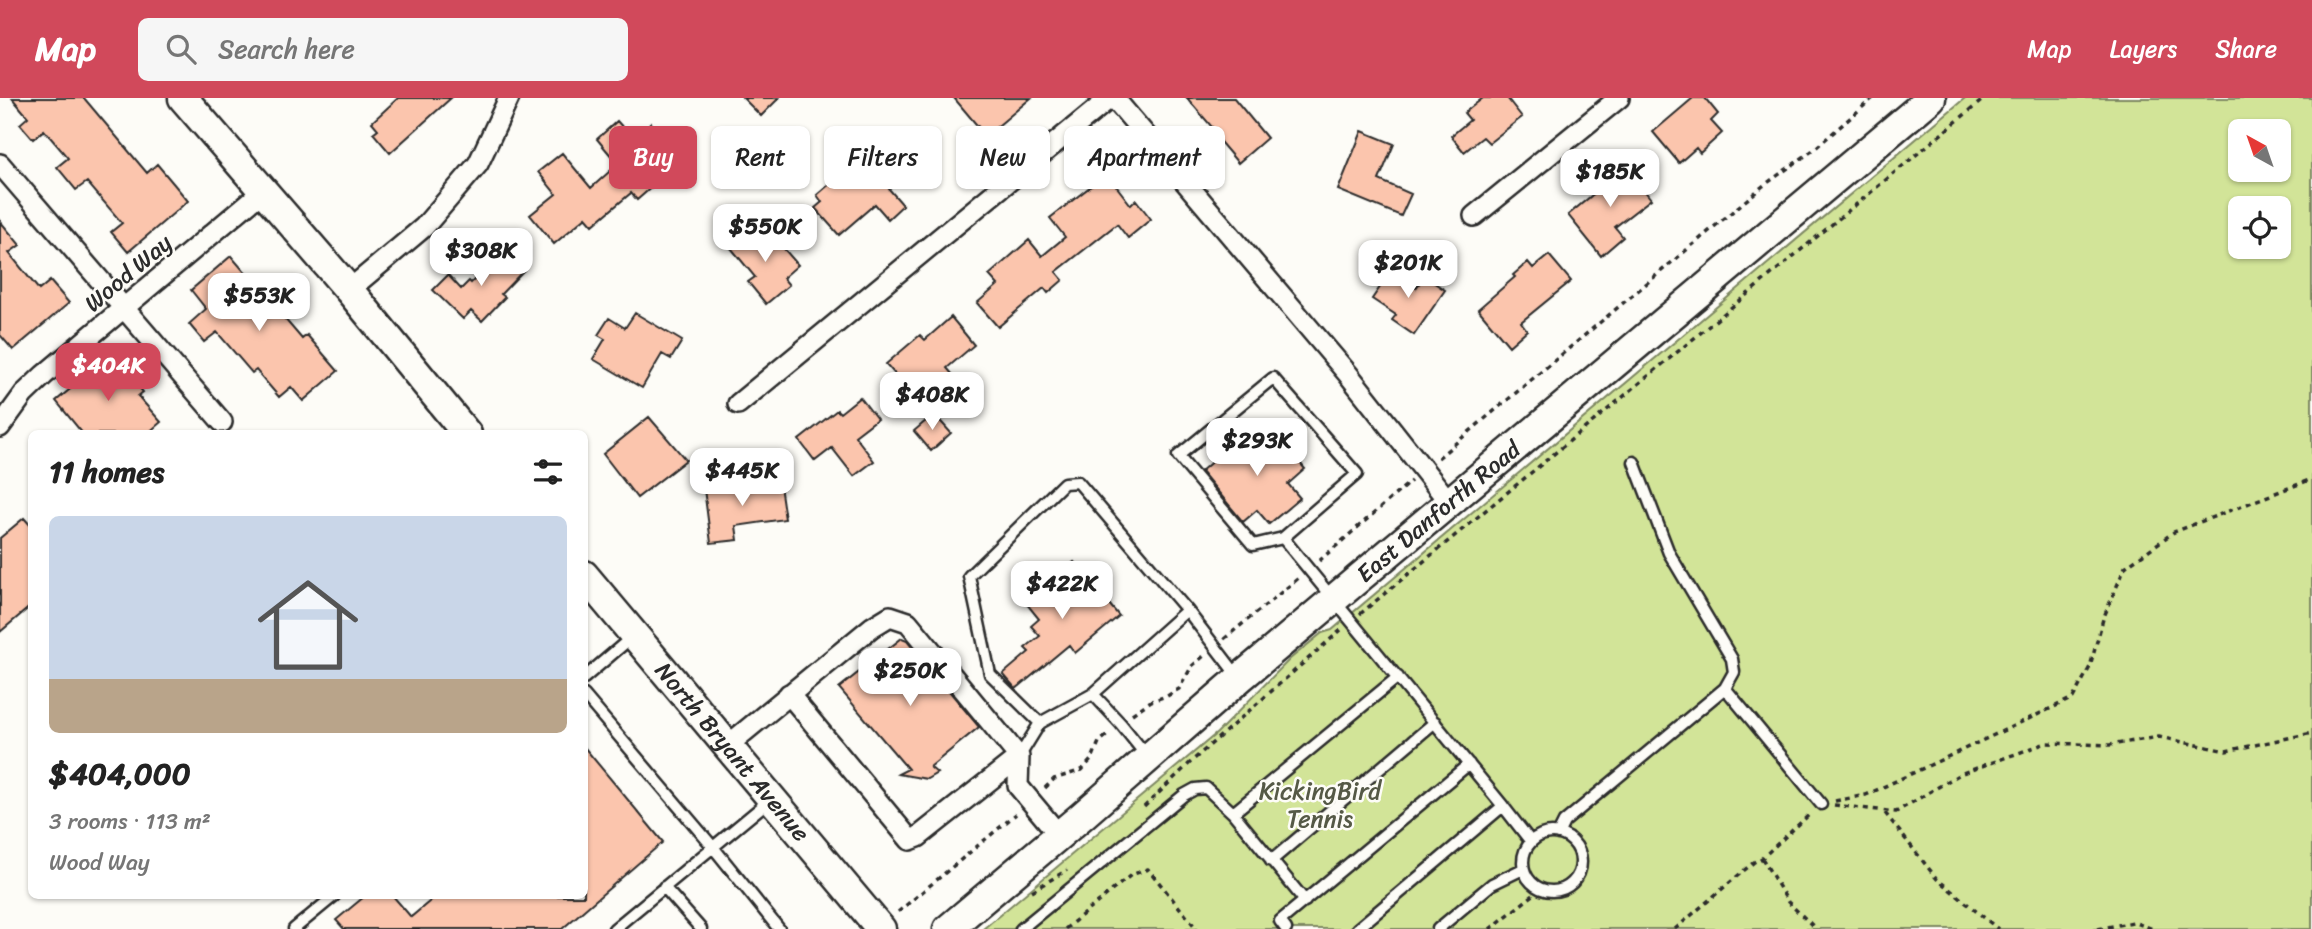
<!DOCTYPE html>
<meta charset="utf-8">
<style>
:root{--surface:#fff;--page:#f6f6f6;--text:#222;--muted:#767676;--accent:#d1495b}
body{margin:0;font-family:Sriracha,sans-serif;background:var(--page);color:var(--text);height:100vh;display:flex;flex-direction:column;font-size:26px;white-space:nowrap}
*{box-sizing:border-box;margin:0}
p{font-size:23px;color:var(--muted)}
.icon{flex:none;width:38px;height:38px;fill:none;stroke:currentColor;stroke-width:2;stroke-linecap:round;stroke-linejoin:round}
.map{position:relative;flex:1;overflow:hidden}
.drawer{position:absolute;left:28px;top:332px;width:560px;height:469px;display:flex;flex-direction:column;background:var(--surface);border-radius:10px;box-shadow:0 2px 5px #0004}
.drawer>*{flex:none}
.banner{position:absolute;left:609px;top:28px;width:665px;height:63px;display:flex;gap:14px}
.needle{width:46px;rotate:320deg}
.fabs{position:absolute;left:2228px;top:21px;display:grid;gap:14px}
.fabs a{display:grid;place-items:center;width:63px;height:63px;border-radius:10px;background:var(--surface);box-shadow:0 2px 5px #0004;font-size:35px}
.price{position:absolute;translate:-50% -60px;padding:0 16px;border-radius:14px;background:#fff;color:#222;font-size:23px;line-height:46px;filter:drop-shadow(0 2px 4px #0008)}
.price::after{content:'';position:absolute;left:50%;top:42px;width:21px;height:16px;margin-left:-10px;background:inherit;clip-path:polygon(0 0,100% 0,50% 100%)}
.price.active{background:var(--accent);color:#fff}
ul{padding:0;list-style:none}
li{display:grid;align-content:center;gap:14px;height:371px;padding:0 21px}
li span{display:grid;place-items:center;height:217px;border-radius:10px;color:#555}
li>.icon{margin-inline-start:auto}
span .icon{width:126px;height:126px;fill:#fffc;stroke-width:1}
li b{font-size:30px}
h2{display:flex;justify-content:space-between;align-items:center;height:84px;padding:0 21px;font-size:30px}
.pill{padding:0 24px;border-radius:10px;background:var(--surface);box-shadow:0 2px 5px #0004;font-size:24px;line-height:63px}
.pill.active{background:var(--accent);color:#fff}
header{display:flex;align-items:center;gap:42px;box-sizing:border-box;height:98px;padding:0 35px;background:var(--accent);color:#fff}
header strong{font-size:33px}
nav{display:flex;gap:38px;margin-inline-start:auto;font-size:24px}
.search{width:490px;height:63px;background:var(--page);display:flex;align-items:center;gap:18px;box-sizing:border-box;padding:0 24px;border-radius:10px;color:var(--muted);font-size:26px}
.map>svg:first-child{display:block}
.green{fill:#d2e498;stroke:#7e8862;stroke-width:2;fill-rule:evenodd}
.building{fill:#fbc5ad;stroke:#2b2b2b;stroke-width:2}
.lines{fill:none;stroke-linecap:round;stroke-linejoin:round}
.lane-casing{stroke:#2b2b2b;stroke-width:15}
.street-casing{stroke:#2b2b2b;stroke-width:24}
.secondary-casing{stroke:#2b2b2b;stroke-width:33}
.path{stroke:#2b2b2b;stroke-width:3.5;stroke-dasharray:5 5;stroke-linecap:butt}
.lane{stroke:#fdfcf7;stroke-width:10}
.street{stroke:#fdfcf7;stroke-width:19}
.secondary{stroke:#fdfcf7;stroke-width:28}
.labels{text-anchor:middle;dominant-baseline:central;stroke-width:5;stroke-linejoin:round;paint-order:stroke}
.street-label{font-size:24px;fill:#2b2b2b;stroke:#fdfcf7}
.park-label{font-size:24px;fill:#555946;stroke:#fdfcf7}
</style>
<header>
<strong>Map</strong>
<div class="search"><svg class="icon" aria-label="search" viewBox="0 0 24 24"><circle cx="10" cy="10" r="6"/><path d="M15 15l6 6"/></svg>Search here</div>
<nav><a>Map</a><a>Layers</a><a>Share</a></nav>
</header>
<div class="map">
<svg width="2312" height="831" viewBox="0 0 2312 831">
<rect width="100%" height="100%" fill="#fdfcf7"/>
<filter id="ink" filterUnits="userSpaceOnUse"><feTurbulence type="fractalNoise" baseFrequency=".0143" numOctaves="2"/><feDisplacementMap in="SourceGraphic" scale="14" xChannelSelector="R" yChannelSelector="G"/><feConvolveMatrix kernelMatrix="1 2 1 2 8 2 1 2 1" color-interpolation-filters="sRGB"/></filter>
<g filter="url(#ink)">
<path class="green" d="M1965 0H2312V831H983L1217 635 1290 561 1322 535 1332 532ZM2240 33H2278V72H2240ZM2240 110H2278V149H2240Z"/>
<path class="building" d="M12 0H84L147 75 157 66 188 103 128 154 111 134 122 125 87 84 76 92 57 69 68 60 44 32 33 41 20 26 28 19Z
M398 0H451L390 55 373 35 378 31 372 24Z
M743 0H779L761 18Z
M954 0H1031L986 38Z
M1187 0H1234L1267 40 1238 65 1209 31 1212 29Z
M1483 0H1507L1522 19 1489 45 1483 39 1464 54 1451 38 1470 22 1464 15Z
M1693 0H1705L1718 16 1711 23 1722 35 1700 55 1696 50 1679 65 1653 34Z
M617 23 633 41 651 25 685 65 672 76 670 73 637 102 631 95 593 127 586 119 554 146 530 117 556 96 538 74 562 55 591 90 618 66 597 41Z
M1362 33 1394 46 1379 82 1411 96 1401 118 1338 92Z
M874 48 902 80 889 91 903 107 888 121 875 106 839 137 815 110 822 104 817 97Z
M1623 65 1651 101 1615 129 1623 139 1601 158 1568 117 1608 84 1605 80Z
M1103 71 1131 107 1136 102 1151 121 1128 140 1117 126 1056 174 1063 182 1048 195 1044 190 998 229 977 205 998 187 989 177 1029 142 1042 158 1065 139 1050 120 1091 88 1088 83Z
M0 123 20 147 9 155 39 192 50 183 69 205 13 252 0 237Z
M768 132 798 167 783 180 789 187 766 206 748 184 755 179 731 150 751 133 758 141Z
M503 152 524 172 501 196 505 199 482 223 471 213 463 221 433 192 448 177 461 191 469 183 471 185Z
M1549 157 1571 183 1521 224 1527 232 1509 248 1478 211 1515 179 1513 177 1528 164 1533 170Z
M231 158 302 241 307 237 338 273 303 303 291 289 279 299 256 272 252 275 217 234 204 244 189 226 206 211 191 192Z
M1391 173 1416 190 1424 178 1445 192 1414 237 1392 222 1396 217 1372 201Z
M635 215 682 243 671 261 662 256 642 290 593 261 605 241 598 237 609 220 625 230Z
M951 219 974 247 947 270 953 277 932 295 942 306 930 316 886 266 920 237 925 242Z
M112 256 143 294 138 298 161 324 147 336H83L56 303Z
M860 299 877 321 855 338 874 363 854 378 832 350 815 363 799 342 837 312 840 315Z
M934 316 951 335 931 353 914 333Z
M649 319 686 362 637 400 603 356Z
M1269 328 1305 371 1288 386 1300 400 1269 426 1257 412 1243 424 1201 373 1221 356 1227 363Z
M779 381 785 421 736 428 738 442 711 445 704 391Z
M24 420 32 429V507L0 534V440Z
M1074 464 1119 518 1075 555 1069 547 1016 591 1003 576 1029 554 1025 550 1040 538 1031 528 1039 521 1026 505Z
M902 540 907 542 979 629 930 669 937 675 927 681 898 676 908 671 839 590Z
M584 649 663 744 562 831H344L336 822 365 798H393L411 819 436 798H584Z"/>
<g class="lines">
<g class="lane-casing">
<path id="lane" d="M1634 364 1669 455 1732 561 1734 574 1725 590
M1283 440 1253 447 1178 358 1273 280 1357 376 1283 440 1503 708 1357 831
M584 580 632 539
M584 597 713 749 779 831
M1040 625 990 576 969 478 1064 385 1078 384 1187 512
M1146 657 1121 626 1093 596 1187 512 1239 580
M1019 659 1040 625 1093 596
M1503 708 1531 744
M1523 764a29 29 0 1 1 58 0a29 29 0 1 1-58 0Z
M1558 736 1564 724 1725 590 1821 706
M1271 763 1435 624
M664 789 701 831
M1305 803 1233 715 1398 579
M294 831 334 798
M614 831 770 702
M1021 831 1184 697 1195 691 1206 690 1233 715
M1286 831 1280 823 1469 666
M1438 831 1492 786 1523 771"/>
</g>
<g class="street-casing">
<path id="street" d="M1114 0 1348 276 1449 404
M0 66 222 324
M1474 118 1619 0
M349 192 424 129 478 66 509 0
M738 306 1110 0
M0 329 24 296 44 277 263 93
M789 596 910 742 918 739 1019 659
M727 648 872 529 890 518 908 524 1019 659 1018 688 1059 737"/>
</g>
<g class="secondary-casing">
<g id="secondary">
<path d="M183 0 349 192 467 336"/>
<path id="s1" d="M584 477 881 831"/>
<path id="s2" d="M948 831 1082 718 1240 580 1931 0"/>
</g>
</g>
<path class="path" d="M1438 360 1763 88 1812 53 1873 0
M1319 463 1411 383
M1360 516 1985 0
M1224 541 1300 479
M1132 616 1151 603 1167 598 1179 591 1192 568 1205 557
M1045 690 1054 681 1082 672 1092 661 1099 644 1110 635
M1835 703 1866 697 2073 600 2090 569 2103 521 2125 469 2174 434 2312 381
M1834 707 1896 714 1960 676 2046 645 2110 647 2159 639 2226 653 2312 635
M1144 709 1193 662 1341 532
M1885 715 1937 781 1998 831
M1762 760 1788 804 1816 831
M1032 793 1067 772
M898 814 1016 716
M1065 831 1131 777 1148 771 1197 831
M1490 831 1541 791
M1675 831 1754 764 1762 760 1810 716
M2098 831 2133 824 2153 831"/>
<use href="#lane" class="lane"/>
<use href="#street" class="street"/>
<use href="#secondary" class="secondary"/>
</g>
</g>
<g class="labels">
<g class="street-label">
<text transform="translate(128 175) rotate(-40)">Wood Way</text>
<text stroke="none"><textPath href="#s2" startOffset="644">East Danforth Road</textPath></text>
<text stroke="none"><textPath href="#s1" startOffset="231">North Bryant Avenue</textPath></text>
</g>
<g class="park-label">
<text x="1320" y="693">KickingBird<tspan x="1320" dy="28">Tennis</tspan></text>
</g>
</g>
</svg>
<div class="fabs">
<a><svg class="needle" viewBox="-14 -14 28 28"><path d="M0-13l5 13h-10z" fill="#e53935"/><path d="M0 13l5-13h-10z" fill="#767676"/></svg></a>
<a><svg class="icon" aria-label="locate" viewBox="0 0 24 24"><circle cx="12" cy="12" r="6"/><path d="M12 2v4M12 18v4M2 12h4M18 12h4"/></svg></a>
</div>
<b class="price" style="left:1610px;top:111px">$185K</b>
<b class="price" style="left:765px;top:166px">$550K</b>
<b class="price" style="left:481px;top:190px">$308K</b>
<b class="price" style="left:1408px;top:202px">$201K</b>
<b class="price" style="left:259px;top:235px">$553K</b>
<b class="price active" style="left:108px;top:305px">$404K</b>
<b class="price" style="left:932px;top:334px">$408K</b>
<b class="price" style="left:1257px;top:380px">$293K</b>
<b class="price" style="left:742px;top:410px">$445K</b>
<b class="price" style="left:1062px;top:523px">$422K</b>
<b class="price" style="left:910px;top:610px">$250K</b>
<div class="banner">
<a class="pill active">Buy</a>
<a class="pill">Rent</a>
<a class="pill">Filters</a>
<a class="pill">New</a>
<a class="pill">Apartment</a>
</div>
<section class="drawer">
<h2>11 homes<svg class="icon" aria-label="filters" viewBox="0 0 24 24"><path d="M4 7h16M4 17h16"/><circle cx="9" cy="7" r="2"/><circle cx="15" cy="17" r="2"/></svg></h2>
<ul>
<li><span style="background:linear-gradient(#c9d6e8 75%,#b9a48a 0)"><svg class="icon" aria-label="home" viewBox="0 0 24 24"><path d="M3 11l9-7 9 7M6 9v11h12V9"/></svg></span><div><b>$404,000</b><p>3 rooms · 113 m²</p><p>Wood Way</p></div></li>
</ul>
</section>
</div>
